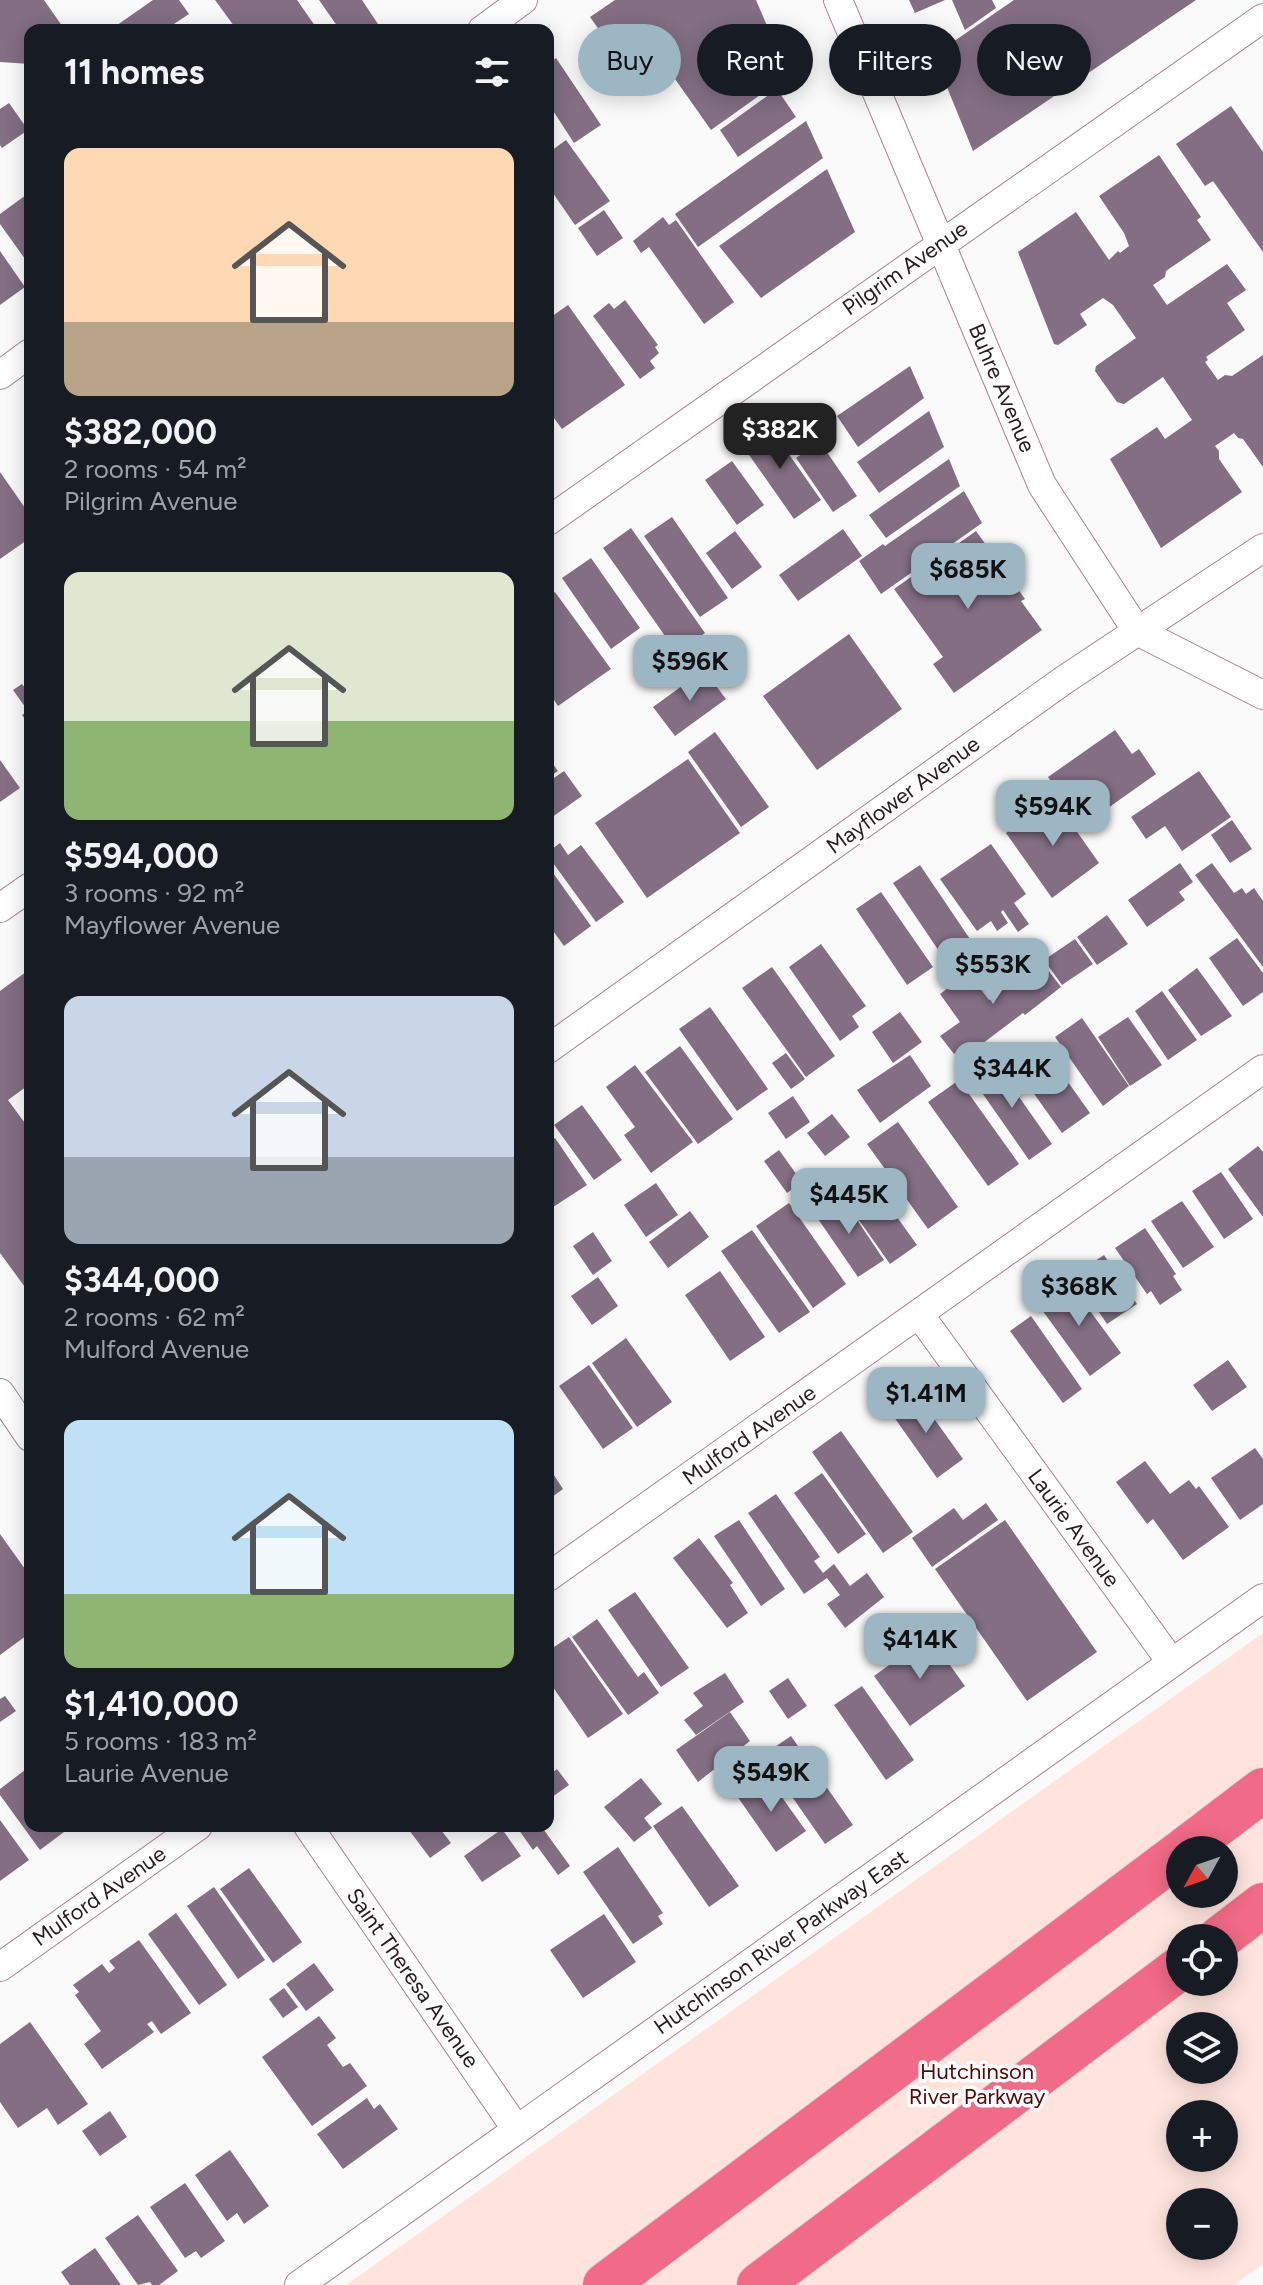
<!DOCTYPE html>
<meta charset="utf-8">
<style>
:root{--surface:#171b24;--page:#20242c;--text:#f1f3f6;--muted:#9ea1a6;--accent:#9cb6c4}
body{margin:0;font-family:Figtree,sans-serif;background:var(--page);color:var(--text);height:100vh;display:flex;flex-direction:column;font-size:30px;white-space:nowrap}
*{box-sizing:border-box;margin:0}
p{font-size:26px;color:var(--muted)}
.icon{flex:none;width:44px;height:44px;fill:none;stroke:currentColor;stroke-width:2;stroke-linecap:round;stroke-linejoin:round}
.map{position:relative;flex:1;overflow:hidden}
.panel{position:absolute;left:24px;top:24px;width:530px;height:1808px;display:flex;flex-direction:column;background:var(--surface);border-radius:16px;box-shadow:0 4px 20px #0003}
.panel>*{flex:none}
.top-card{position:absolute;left:578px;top:24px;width:564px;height:72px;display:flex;gap:16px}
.needle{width:52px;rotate:230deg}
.tools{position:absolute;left:1166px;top:1836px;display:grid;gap:16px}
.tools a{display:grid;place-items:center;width:72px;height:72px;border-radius:50%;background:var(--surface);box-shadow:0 4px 20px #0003;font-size:40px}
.price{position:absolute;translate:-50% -68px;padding:0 18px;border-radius:16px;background:var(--accent);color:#111;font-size:26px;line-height:52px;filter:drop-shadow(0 2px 4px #0008)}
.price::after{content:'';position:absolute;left:50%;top:48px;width:24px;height:18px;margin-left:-12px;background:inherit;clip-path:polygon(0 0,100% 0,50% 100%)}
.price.selected{background:#222;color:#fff}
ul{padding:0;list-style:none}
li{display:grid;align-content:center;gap:16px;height:424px;padding:0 40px}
li span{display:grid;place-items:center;height:248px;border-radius:16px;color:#555}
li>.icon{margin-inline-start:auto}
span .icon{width:144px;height:144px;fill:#fffc;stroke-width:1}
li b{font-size:34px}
h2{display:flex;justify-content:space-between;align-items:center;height:96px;padding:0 40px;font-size:34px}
.tag{padding:0 28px;border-radius:36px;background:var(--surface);box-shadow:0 4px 20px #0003;font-size:28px;line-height:72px}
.tag.selected{background:var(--accent);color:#111}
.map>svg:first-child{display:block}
.green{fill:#ffe4de;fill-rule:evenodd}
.building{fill:#836e84}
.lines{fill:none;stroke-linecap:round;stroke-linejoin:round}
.street-casing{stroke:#a28493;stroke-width:30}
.highway-casing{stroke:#d8d6d7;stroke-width:46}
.street{stroke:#fff;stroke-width:28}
.highway{stroke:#f16a87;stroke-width:44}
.labels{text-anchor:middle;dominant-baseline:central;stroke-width:7;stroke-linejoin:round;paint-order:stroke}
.street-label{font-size:22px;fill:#261b21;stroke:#fff}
.park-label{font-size:22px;fill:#530700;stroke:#fff}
</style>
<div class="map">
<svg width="1263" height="2285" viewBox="0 0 1263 2285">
<rect width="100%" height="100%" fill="#fafafa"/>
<path class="green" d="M1263 1633V2264L1234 2285H346ZM1180 1850H1224V1894H1180ZM1180 1938H1224V1982H1180ZM1180 2026H1224V2070H1180ZM1180 2114H1224V2158H1180ZM1180 2202H1224V2246H1180Z"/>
<path class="building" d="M0 0H44L65 30H30V64L0 62Z
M153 0H179L189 14 165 30H110Z
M215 0H297L318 30H237Z
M319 0H362L382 30H340Z
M615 0H756L788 75 711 130 651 45 624 65 612 48 590 17Z
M909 0H945L915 13Z
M952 0H992L996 8 965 30Z
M1014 0H1196L973 151 942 75 956 66 947 46Z
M556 58 601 125 574 143 548 103V64Z
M777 89 796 117 738 157 720 130Z
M9 103 28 130 2 148 0 145V109Z
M1231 106 1263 152V252L1213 181 1205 186 1176 144Z
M806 121 823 158 698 247 675 214Z
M566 140 610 201 575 225 548 186V153Z
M1159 155 1201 217 1197 220 1211 240 1166 271 1165 277 1153 285 1167 305 1227 264 1246 290 1227 303 1245 330 1206 357 1208 360 1205 362 1218 380 1225 375 1232 376 1263 355V467L1243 439 1238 438 1234 433 1215 446 1219 451V459L1242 492 1161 548 1110 459 1157 427 1165 439 1192 420 1163 377 1124 404 1117 402 1095 371 1096 366 1136 338 1113 305 1103 298 1080 314 1087 325 1058 345 1054 344 1018 252 1076 212 1109 260 1118 251 1120 253 1129 246 1124 233 1099 196Z
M827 169 855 232 761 298 719 246Z
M30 192V266L0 224V214Z
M604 210 623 238 597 256 578 228Z
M663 217 669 225 676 220 734 302 704 324 649 247 641 253 633 241Z
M0 251 25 287 0 305Z
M625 300 658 345 655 347 659 353 650 361 655 368 640 379 593 316 609 303 614 309Z
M568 305 625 385 562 429 548 410V319Z
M910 366 924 398 858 447 837 416Z
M929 411 944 447 879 493 857 462Z
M767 423 821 500 794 519 740 442Z
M820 442 857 496 833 512 796 458Z
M949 459 960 486 886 538 869 515Z
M732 461 764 505 737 525 705 480Z
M0 472 30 515V538L0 559Z
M964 491 982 523 881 594 859 561 883 544 885 546Z
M672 517 728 598 700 617 644 536Z
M631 528 705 633 687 646 680 636 670 643 603 548Z
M843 529 862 556 798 601 779 575Z
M735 531 762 567 732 589 706 553Z
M976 531 1025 599 1021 601 1042 630 954 693 933 664 943 657 894 589Z
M591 558 640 628 611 649 562 578Z
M555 592 611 669 558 706 548 691V597Z
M849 634 902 709 817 770 763 696Z
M704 670 726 699 675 736 653 707Z
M22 684 30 695V726L22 715 28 711 13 690Z
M1115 730 1132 754 1139 749 1156 774 1108 808 1090 784 1065 801 1048 777Z
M715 732 769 807 741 827 688 752Z
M548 757 558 771 548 778Z
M688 759 740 833 647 898 595 823Z
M0 760 20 788 0 802Z
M564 771 582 796 548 820V782Z
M1199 771 1231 817 1182 851 1165 826 1146 839 1131 817Z
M1054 799 1099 863 1052 898 1006 833Z
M1232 820 1252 849 1230 863 1211 835Z
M560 843 568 855 581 845 624 902 596 922 548 856V852Z
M991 844 1026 894 1014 903 1029 924 1018 932 1003 910 1001 912 1008 923 997 931 991 921 977 931 940 879Z
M1180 863 1193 882 1179 892 1185 900 1147 927 1128 900Z
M1212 863 1234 893 1242 888 1246 894 1254 888 1263 901V967L1195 875Z
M920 865 974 945 960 954 956 949 943 957 893 883Z
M548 866 591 926 564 946 548 924Z
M881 892 933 967 907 985 856 909Z
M1107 915 1128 944 1097 965 1077 937Z
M1237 938 1263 973V992L1243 1006 1209 958Z
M1075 939 1093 964 1062 985 1044 960Z
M821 944 866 1006 852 1016 859 1027 840 1041 789 967Z
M1041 961 1061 987 1025 1015 1023 1013 974 1050 969 1043 954 1054 940 1036 960 1022 940 994 968 973 989 1000Z
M772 967 835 1056 806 1077 742 988Z
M1197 968 1232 1016 1201 1036 1168 990Z
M30 969V1084L8 1100 30 1130V1294L0 1253V991Z
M1162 991 1197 1040 1168 1060 1135 1011Z
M710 1007 768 1089 737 1111 679 1029Z
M900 1012 922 1042 893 1063 872 1032Z
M1128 1017 1162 1065 1130 1086 1098 1037Z
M1082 1018 1129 1086 1103 1106 1055 1037Z
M680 1046 733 1119 698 1144 645 1072Z
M1043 1047 1090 1113 1062 1133 1015 1067Z
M786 1053 805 1079 791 1089 772 1063Z
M910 1055 931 1086 880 1123 857 1090Z
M994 1061 1052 1144 1029 1160 971 1077Z
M635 1065 693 1142 651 1173 624 1135 635 1127 606 1087Z
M959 1080 1019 1164 988 1186 928 1102Z
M793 1096 810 1122 786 1139 768 1113Z
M582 1105 622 1160 594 1180 554 1125Z
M832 1114 850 1137 825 1156 807 1133Z
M898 1122 958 1207 928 1229 867 1144Z
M548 1134 552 1140 555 1138 587 1185 550 1209 548 1206Z
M1258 1146 1263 1152V1217L1228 1169Z
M779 1150 802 1182 787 1193 764 1161Z
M864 1171 917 1245 890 1264 837 1189Z
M1221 1172 1253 1219 1224 1239 1192 1191Z
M656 1183 678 1215 646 1237 624 1205Z
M837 1190 884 1260 858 1277 816 1216 832 1206 826 1197Z
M1182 1201 1214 1247 1183 1268 1151 1221Z
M789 1203 846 1284 813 1308 756 1226Z
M690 1211 709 1237 668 1268 649 1242Z
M1145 1228 1176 1274 1173 1276 1182 1290 1160 1305 1151 1291 1147 1294 1115 1248Z
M752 1230 810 1312 779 1333 721 1251Z
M593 1232 612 1261 593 1275 573 1246Z
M1104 1255 1137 1304 1107 1324 1074 1275Z
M720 1271 765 1337 730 1361 685 1295Z
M598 1277 618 1306 592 1325 571 1296Z
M1068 1281 1121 1353 1090 1376 1037 1303Z
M1031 1316 1082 1389 1063 1403 1010 1331Z
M626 1338 672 1402 637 1427 592 1363Z
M1228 1360 1247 1387 1212 1411 1193 1385Z
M589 1365 633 1428 603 1449 559 1386Z
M915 1392 963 1459 937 1478 889 1410Z
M841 1431 913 1532 883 1553 812 1452Z
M1255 1448 1263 1459V1504L1240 1520 1211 1478Z
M1145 1461 1170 1494 1189 1480 1196 1489 1199 1486 1229 1527 1183 1560 1153 1519 1147 1524 1116 1482Z
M548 1466 563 1489 548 1500Z
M822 1473 866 1534 838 1554 794 1493Z
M776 1494 820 1557 814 1561 823 1573 834 1564 850 1586 867 1573 884 1597 845 1628 827 1604 840 1595 827 1578 804 1594 748 1513Z
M986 1503 998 1520 932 1567 912 1538 954 1508 963 1520Z
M739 1520 785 1589 761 1606 714 1536Z
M1005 1520 1097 1652 1027 1701 935 1569Z
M0 1534 30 1576V1633L0 1655Z
M699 1538 733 1583 730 1585 748 1613 727 1628 673 1558Z
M635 1592 689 1668 661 1687 608 1610Z
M597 1619 638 1677 644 1672 659 1693 628 1715 572 1637Z
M929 1636 965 1686 910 1726 874 1676Z
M569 1637 623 1714 588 1738 548 1680V1651Z
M725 1673 744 1702 696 1735 684 1720 703 1706 693 1693Z
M788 1678 807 1706 788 1719 769 1691Z
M862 1686 914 1760 886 1780 834 1705Z
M5 1696 16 1711 0 1722V1699Z
M730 1712 750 1741 698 1782 676 1750Z
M791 1736 853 1825 825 1844 763 1755Z
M557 1769 569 1785 548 1800V1776Z
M25 1770 30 1777V1826H66L68 1829 40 1850 0 1795V1789Z
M766 1775 806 1831 776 1852 737 1796Z
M641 1778 662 1804 644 1818 652 1828 634 1842 604 1807Z
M682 1806 739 1886 709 1907 653 1826Z
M0 1820 29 1860 0 1881Z
M406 1826H438L451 1843 430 1858Z
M516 1826H541L570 1866 558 1875 537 1846 533 1850Z
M502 1829 521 1856 482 1882 464 1856Z
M618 1847 663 1913 658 1916 663 1924 633 1944 583 1872Z
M249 1868 302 1942 273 1963 220 1889Z
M214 1887 265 1960 238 1979 187 1906Z
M176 1913 227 1985 199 2005 148 1934Z
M604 1914 636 1962 583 1998 550 1950Z
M139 1940 191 2013 161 2034 152 2021 147 2024 154 2032 102 2069 84 2044 101 2031 75 1995 79 1992 73 1985 102 1964 109 1973 115 1968 109 1961Z
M314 1963 334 1990 306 2011 286 1984Z
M284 1988 298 2007 283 2018 269 1999Z
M319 2016 336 2038 327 2045 343 2067 350 2063 367 2086 312 2126 262 2057Z
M30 2022 88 2104 58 2125 47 2108 18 2128 0 2102V2044Z
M367 2098 374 2109 380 2104 398 2129 343 2169 317 2134Z
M110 2111 127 2137 100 2156 82 2131Z
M230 2150 269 2206 244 2224 237 2213 227 2221 195 2175Z
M185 2183 225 2241 201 2258 196 2251 185 2258 150 2207Z
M138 2215 178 2271 159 2285H152L150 2282 138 2285 105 2238Z
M95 2248 121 2285H70L61 2272Z"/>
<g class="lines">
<g class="street-casing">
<path id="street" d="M838 0 1042 485 1137 631 1263 695
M482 30 523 0
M0 375 30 353
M548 521 1263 18
M0 908 30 887
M548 1049 1064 680 1263 548
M919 1314 1172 1663
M0 1393 30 1437
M548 1577 1263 1069
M308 1826 517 2130
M0 1967 198 1826
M299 2285 1263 1598"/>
</g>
<g class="highway-casing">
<path id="highway" d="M1184 1850 1263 1790
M1220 1938 1263 1905
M605 2285 1180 1853
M759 2285 1180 1968"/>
</g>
<use href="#street" class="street"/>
<use href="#highway" class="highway"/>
</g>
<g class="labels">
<g class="street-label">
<text transform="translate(905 268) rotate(-35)">Pilgrim Avenue</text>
<text transform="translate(1002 388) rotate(67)">Buhre Avenue</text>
<text transform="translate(903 795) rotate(-36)">Mayflower Avenue</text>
<text transform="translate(749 1435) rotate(-35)">Mulford Avenue</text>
<text transform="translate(1074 1528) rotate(54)">Laurie Avenue</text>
<text transform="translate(99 1896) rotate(-35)">Mulford Avenue</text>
<text transform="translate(781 1942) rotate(-35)">Hutchinson River Parkway East</text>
<text transform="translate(413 1978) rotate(55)">Saint Theresa Avenue</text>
</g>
<g class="park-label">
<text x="977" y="2071">Hutchinson<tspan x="977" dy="25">River Parkway</tspan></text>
</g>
</g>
</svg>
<div class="tools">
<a><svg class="needle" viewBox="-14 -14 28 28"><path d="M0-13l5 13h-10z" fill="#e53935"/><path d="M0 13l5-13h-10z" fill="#9ea1a6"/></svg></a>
<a><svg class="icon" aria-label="locate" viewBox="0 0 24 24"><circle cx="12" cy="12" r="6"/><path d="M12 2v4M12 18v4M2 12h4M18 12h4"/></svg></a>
<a><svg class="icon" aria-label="layers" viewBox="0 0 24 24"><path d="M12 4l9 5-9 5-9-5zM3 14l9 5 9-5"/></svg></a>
<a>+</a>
<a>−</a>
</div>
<b class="price selected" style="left:780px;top:471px">$382K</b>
<b class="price" style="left:968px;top:611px">$685K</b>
<b class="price" style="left:690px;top:703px">$596K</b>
<b class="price" style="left:1053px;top:848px">$594K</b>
<b class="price" style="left:993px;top:1006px">$553K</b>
<b class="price" style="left:1012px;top:1110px">$344K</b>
<b class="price" style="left:849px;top:1236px">$445K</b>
<b class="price" style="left:1079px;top:1328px">$368K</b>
<b class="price" style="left:926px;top:1435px">$1.41M</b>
<b class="price" style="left:920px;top:1681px">$414K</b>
<b class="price" style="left:771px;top:1814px">$549K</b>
<div class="top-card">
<a class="tag selected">Buy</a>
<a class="tag">Rent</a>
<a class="tag">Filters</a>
<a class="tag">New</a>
</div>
<section class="panel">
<h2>11 homes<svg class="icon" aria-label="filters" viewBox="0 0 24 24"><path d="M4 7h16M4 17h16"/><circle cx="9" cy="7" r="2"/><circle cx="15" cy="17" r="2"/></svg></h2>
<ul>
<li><span style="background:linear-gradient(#ffd9b3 70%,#b9a48a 0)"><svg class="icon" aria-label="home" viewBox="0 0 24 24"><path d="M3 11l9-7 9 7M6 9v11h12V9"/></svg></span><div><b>$382,000</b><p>2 rooms · 54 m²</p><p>Pilgrim Avenue</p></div></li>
<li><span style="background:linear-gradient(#dfe7d0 60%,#8fb573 0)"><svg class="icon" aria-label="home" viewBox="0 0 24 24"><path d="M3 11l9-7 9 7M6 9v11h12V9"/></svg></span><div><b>$594,000</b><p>3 rooms · 92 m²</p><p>Mayflower Avenue</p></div></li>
<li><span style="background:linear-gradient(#c9d6e8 65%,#9aa5b1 0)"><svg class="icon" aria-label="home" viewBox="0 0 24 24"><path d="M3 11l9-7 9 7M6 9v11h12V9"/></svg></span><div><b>$344,000</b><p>2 rooms · 62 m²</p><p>Mulford Avenue</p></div></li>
<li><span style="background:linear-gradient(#bfe0f5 70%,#8fb573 0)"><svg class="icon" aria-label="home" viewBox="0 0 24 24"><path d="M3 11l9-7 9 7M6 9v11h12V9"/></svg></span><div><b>$1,410,000</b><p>5 rooms · 183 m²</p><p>Laurie Avenue</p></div></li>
</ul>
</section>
</div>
